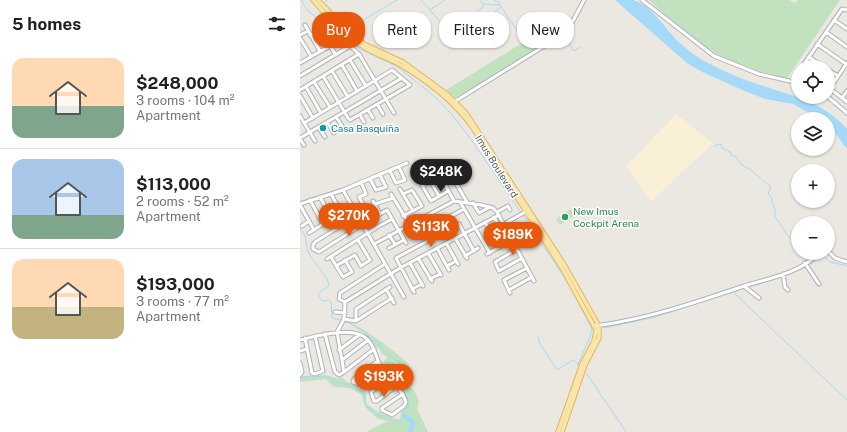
<!DOCTYPE html>
<meta charset="utf-8">
<style>
:root{--surface:#fff;--page:#f2f2f2;--text:#202124;--muted:#757577;--line:#e0e0e0;--accent:#ea580c}
body{margin:0;font-family:"Public Sans",sans-serif;background:var(--page);color:var(--text);height:100vh;display:flex;flex-direction:column;font-size:15px;white-space:nowrap}
*{box-sizing:border-box;margin:0}
p{font-size:13px;color:var(--muted)}
.icon{flex:none;width:22px;height:22px;fill:none;stroke:currentColor;stroke-width:2;stroke-linecap:round;stroke-linejoin:round}
.map{position:relative;flex:1;overflow:hidden}
.panel{display:flex;flex-direction:column;background:var(--surface);width:300px}
.panel>*{flex:none}
.banner{position:absolute;left:12px;top:12px;width:380px;height:36px;display:flex;gap:8px}
.controls{position:absolute;left:491px;top:60px;display:grid;gap:8px}
.controls a{display:grid;place-items:center;width:44px;height:44px;border-radius:50%;background:var(--surface);box-shadow:0 1px 3px #0004;font-size:20px}
.price{position:absolute;translate:-50% -34px;padding:0 9px;border-radius:14px;background:var(--accent);color:#fff;font-size:13px;line-height:26px;filter:drop-shadow(0 1px 2px #0008)}
.price::after{content:'';position:absolute;left:50%;top:24px;width:12px;height:9px;margin-left:-6px;background:inherit;clip-path:polygon(0 0,100% 0,50% 100%)}
.price.current{background:#222;color:#fff}
ul{padding:0;list-style:none}
li{display:flex;align-items:center;gap:12px;height:100px;padding:0 12px}
li+li{border-top:1px solid var(--line)}
li span{display:grid;place-items:center;flex:none;width:112px;height:80px;border-radius:12px;color:#555}
li>.icon{margin-inline-start:auto}
span .icon{width:48px;height:48px;fill:#fffc;stroke-width:1}
li b{font-size:17px}
h2{display:flex;justify-content:space-between;align-items:center;height:48px;padding:0 12px;font-size:17px}
.pill{padding:0 14px;border-radius:16px;background:var(--surface);box-shadow:0 1px 3px #0004;font-size:14px;line-height:36px}
.pill.current{background:var(--accent);color:#fff}
main{display:flex;flex:1;min-height:0}
.map>svg:first-child{display:block}
.commercial{fill:#faefd7}
.green{fill:#c1e1bf}
.water{fill:#a4daf8}
.lines{fill:none;stroke-linecap:round;stroke-linejoin:round}
.stream{stroke:#a4daf8;stroke-width:1}
.river{stroke:#a4daf8;stroke-width:5}
.minor-casing{stroke:#aeb2b6;stroke-width:5}
.major-casing{stroke:#e5b660;stroke-width:5.5}
.minor{stroke:#fff;stroke-width:3}
.major{stroke:#f8e5a9;stroke-width:3.5}
.culture-dot{fill:#0f9aa8;stroke:#fff;stroke-width:1.5}
.leisure-dot{fill:#2e9e5b;stroke:#fff;stroke-width:1.5}
.labels{text-anchor:middle;dominant-baseline:central;stroke-width:3;stroke-linejoin:round;paint-order:stroke}
.culture-label{font-size:10px;fill:#0d838f;stroke:#fff;text-anchor:start}
.street-label{font-size:10px;fill:#595d61;stroke:#fff}
.leisure-label{font-size:10px;fill:#27864d;stroke:#fff;text-anchor:start}
</style>
<main>
<section class="panel">
<h2>5 homes<svg class="icon" aria-label="filters" viewBox="0 0 24 24"><path d="M4 7h16M4 17h16"/><circle cx="9" cy="7" r="2"/><circle cx="15" cy="17" r="2"/></svg></h2>
<ul>
<li><span style="background:linear-gradient(#ffd9b3 60%,#7fa58c 0)"><svg class="icon" aria-label="home" viewBox="0 0 24 24"><path d="M3 11l9-7 9 7M6 9v11h12V9"/></svg></span><div><b>$248,000</b><p>3 rooms · 104 m²</p><p>Apartment</p></div></li>
<li><span style="background:linear-gradient(#a9c7e8 70%,#7fa58c 0)"><svg class="icon" aria-label="home" viewBox="0 0 24 24"><path d="M3 11l9-7 9 7M6 9v11h12V9"/></svg></span><div><b>$113,000</b><p>2 rooms · 52 m²</p><p>Apartment</p></div></li>
<li><span style="background:linear-gradient(#ffd9b3 60%,#c2b280 0)"><svg class="icon" aria-label="home" viewBox="0 0 24 24"><path d="M3 11l9-7 9 7M6 9v11h12V9"/></svg></span><div><b>$193,000</b><p>3 rooms · 77 m²</p><p>Apartment</p></div></li>
</ul>
</section>
<div class="map">
<svg width="547" height="432" viewBox="0 0 547 432">
<rect width="100%" height="100%" fill="#ebe8e1"/>
<path class="commercial" d="M376 114 413 143 351 202 326 166Z"/>
<path class="green" d="M349 0H489L495 3 498 0H540L487 78C466 73 435 65 417 54 393 39 370 19 349 0Z
M247 29 256 35 249 42 159 97H155L146 90 224 42 240 37Z
M271 209 275 215 260 225 256 219Z
M45 321C57 322 102 356 109 365L102 379C112 389 122 394 117 409L128 432H66L88 421 78 419 66 408 61 394 49 388 33 387 26 379 0 382V377C5 375 31 374 35 378L42 377 47 382 59 386 58 388 66 392V404C75 410 90 419 100 419L101 410 107 405 104 392 94 376 101 368V365L90 359 98 366 93 371 83 363 88 357 82 354 80 349C73 346 74 343 69 338 63 331 53 324 44 322Z"/>
<path class="water" d="M315 0C321 0 328 0 333 0 353 5 368 34 382 45 388 50 397 57 404 61 421 70 439 78 457 84 489 95 523 101 547 129V149L533 130 528 126V119H520L493 104 465 99 447 92 402 72 387 63Z"/>
<g class="lines">
<path class="stream" d="M1 0 8 11 60 49 98 67 135 97 154 117 173 142 220 211
M121 0 158 42 201 7
M180 0 183 4 199 5
M194 0 198 2 225 42C236 44 240 35 253 38
M25 2 28 0
M130 10 145 0
M60 22 97 0
M149 32 183 7V4
M257 39 268 43 274 51 280 47
M414 146 421 144 422 148 430 152 431 155 436 157 442 165 451 170 471 187 468 194 472 198V202L475 209V217C484 227 486 238 498 245
M223 215 268 283 292 329 290 337 278 364
M0 229C9 236 4 243 8 251 12 262 29 276 29 286L22 290 18 296 23 301 29 300 31 302 32 318 48 322 62 331 82 348 86 354 102 364 103 367 94 377 105 392 109 406 104 411V416L100 421 94 422 90 418 77 415 65 404 64 394 51 385 35 382 27 376C19 377 7 376 0 378
M506 253 512 258
M496 271 514 262 522 255 530 262 547 266
M434 293 547 400
M304 328 355 317 465 282
M238 337 239 342 257 370 273 360 280 366
M287 374 326 432"/>
<path class="river" d="M104 416 112 421 113 424 110 432"/>
<g class="minor-casing">
<path id="minor" d="M342 0 414 56 459 74 498 83
M534 20 547 29
M5 25 20 51
M526 32 547 47
M0 35 8 31
M10 35 19 31 30 46
M0 38 11 56
M517 44 546 64
M509 57 524 67
M50 60 66 86
M0 63 30 46 36 55
M42 65 57 91
M502 67 542 9 547 10
M528 70 538 76
M32 71 48 97
M498 72V74
M0 76 50 46 59 54 94 113
M14 82 30 107
M6 87 21 113
M528 87 547 102
M530 88 547 63
M0 90 59 54
M0 96 13 118
M528 97 547 113
M542 98 547 91
M154 102 254 40 273 21 284 0
M77 104 83 114
M68 110 73 118
M60 115 64 122
M0 116 15 141
M36 117 44 129
M27 122 34 133
M4 123C34 105 63 88 92 70L110 85 50 120 48 118 23 76
M18 127 25 137
M0 138 102 78
M0 139 4 145
M90 171 96 183 105 180 99 167
M70 179 76 190 86 187 80 175
M61 182 66 194 59 197 66 210 15 242 13 245V249L19 252 74 217
M100 189 113 211
M43 190 104 297
M91 194 116 235 164 209
M103 194 112 190 122 206 103 216
M139 196 131 182 122 185 131 201 148 191
M20 197 32 219 42 214 31 194
M73 201 80 214 87 210 106 243
M154 201 141 177 150 173 167 202
M160 202 190 253
M173 203 179 213 190 207
M0 204 43 190 107 163
M75 204 93 198
M0 205 14 230
M197 212 208 206 210 210
M194 217 203 233
M185 222 193 238 208 231
M204 224 227 211
M81 225 92 219
M2 226 9 221
M9 233 23 224 10 200
M89 235 95 244
M155 238 167 258
M146 243 158 264
M74 244 154 201 181 205 193 208 197 212 234 281
M89 248 104 240
M137 248 149 270
M217 249 195 262 199 271 222 258
M528 251 535 258 547 262
M128 253 141 275
M187 254 217 237
M165 256 178 248
M31 257 43 277 52 272 45 260
M118 258 132 281
M27 259 79 226
M110 263 123 286
M505 263 519 284
M36 266 55 255 61 266 70 260 58 240
M147 266 156 261
M483 274 485 287 488 290
M130 279 140 274
M444 286 459 298
M86 289 94 303
M112 289 122 284
M209 290 232 277
M114 292 96 258 159 224 174 251
M210 293 204 280 227 268
M45 302 100 268 199 215
M45 302 44 319 37 332 44 372 74 349
M45 302 39 299 40 293 85 264
M35 312 45 313
M44 319 56 321 92 298
M56 321V309L90 287
M295 326C348 319 397 302 447 285 468 279 505 271 518 253
M25 334 35 372 39 375 44 372
M5 338 12 373 15 374 23 371 15 336
M0 340C17 336 55 325 68 340 76 348 76 361 83 370 92 381 101 388 106 402L104 406 92 415 82 410V408L103 394
M39 350 59 335
M0 351 7 349
M42 360 68 340
M78 361 54 379 53 382 62 385 83 370
M0 363 2 372 0 375
M90 377 71 392 74 401H77L97 385"/>
</g>
<g class="major-casing">
<path id="major" d="M13 0C28 17 44 35 64 47 74 54 86 57 97 63 125 79 154 101 173 128L262 268 296 330 294 341 282 364 258 432
M18 0 37 20 64 44 103 62 148 95 166 113 265 266 299 326V338L285 365 262 432"/>
</g>
<use href="#minor" class="minor"/>
<use href="#major" class="major"/>
</g>
<circle class="culture-dot" cx="23" cy="128" r="4"/>
<circle class="leisure-dot" cx="265" cy="217" r="4"/>
<g class="labels">
<g class="culture-label">
<text x="31" y="128">Casa Basquiña</text>
</g>
<g class="street-label">
<text transform="translate(197 166) rotate(58)">Imus Boulevard</text>
</g>
<g class="leisure-label">
<text x="273" y="211">New Imus<tspan x="273" dy="12">Cockpit Arena</tspan></text>
</g>
</g>
</svg>
<div class="controls">
<a><svg class="icon" aria-label="locate" viewBox="0 0 24 24"><circle cx="12" cy="12" r="6"/><path d="M12 2v4M12 18v4M2 12h4M18 12h4"/></svg></a>
<a><svg class="icon" aria-label="layers" viewBox="0 0 24 24"><path d="M12 4l9 5-9 5-9-5zM3 14l9 5 9-5"/></svg></a>
<a>+</a>
<a>−</a>
</div>
<b class="price current" style="left:141px;top:193px">$248K</b>
<b class="price" style="left:49px;top:237px">$270K</b>
<b class="price" style="left:131px;top:248px">$113K</b>
<b class="price" style="left:213px;top:256px">$189K</b>
<b class="price" style="left:84px;top:398px">$193K</b>
<div class="banner">
<a class="pill current">Buy</a>
<a class="pill">Rent</a>
<a class="pill">Filters</a>
<a class="pill">New</a>
</div>
</div>
</main>
